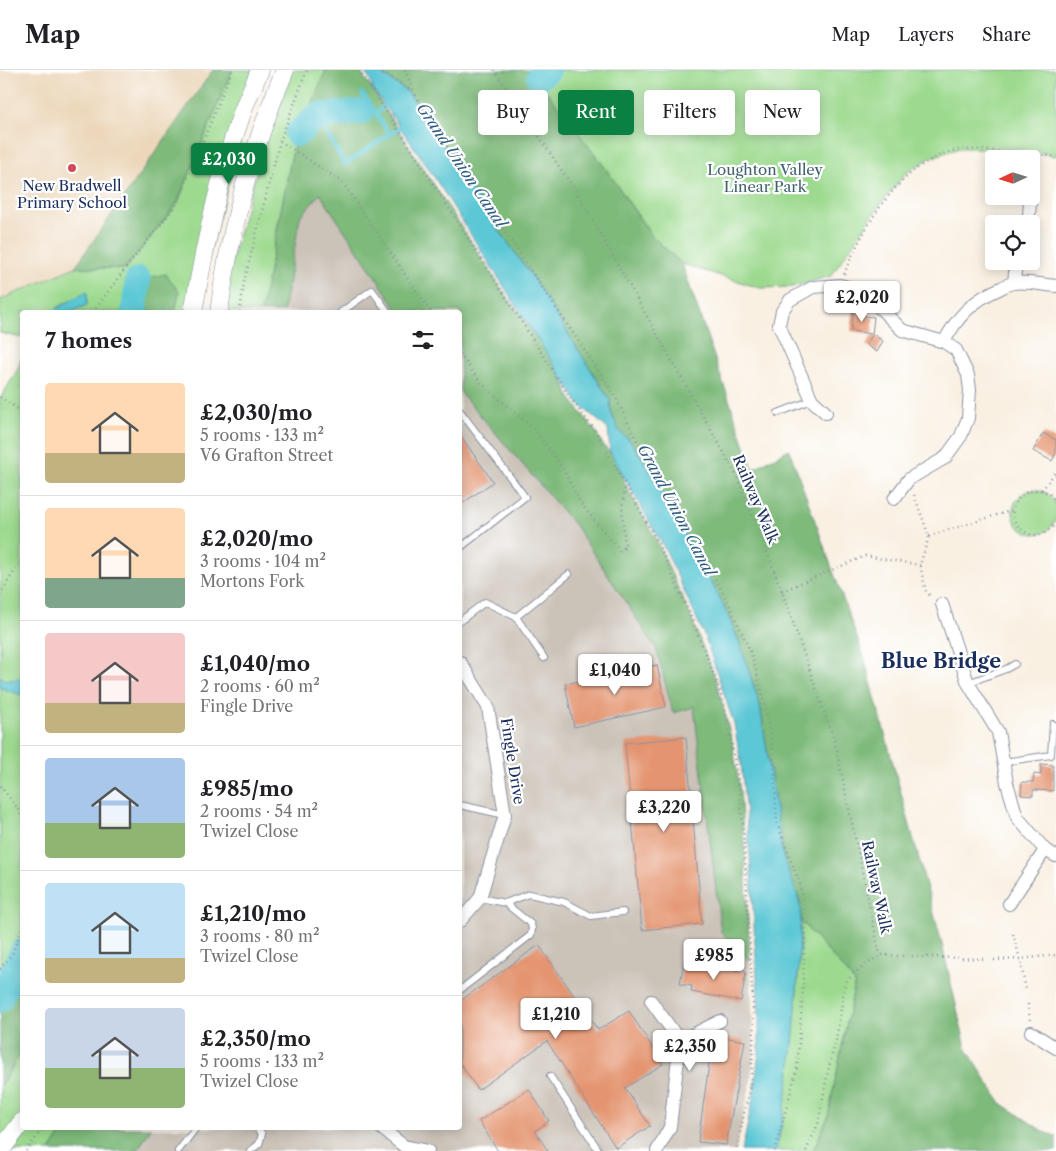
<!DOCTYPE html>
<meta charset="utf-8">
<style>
:root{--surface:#fff;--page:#f2f2f2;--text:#202124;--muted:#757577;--line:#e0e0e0;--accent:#0b8043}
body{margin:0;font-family:"Libre Caslon Text",serif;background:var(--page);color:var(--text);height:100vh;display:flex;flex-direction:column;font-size:19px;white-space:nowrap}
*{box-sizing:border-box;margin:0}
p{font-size:16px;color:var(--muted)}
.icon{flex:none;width:28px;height:28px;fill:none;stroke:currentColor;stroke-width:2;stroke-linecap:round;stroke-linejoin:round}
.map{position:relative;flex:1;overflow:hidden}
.panel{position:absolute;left:20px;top:240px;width:442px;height:820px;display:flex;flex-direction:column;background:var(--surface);border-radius:5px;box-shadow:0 2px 12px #0003}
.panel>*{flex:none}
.hud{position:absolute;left:478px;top:20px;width:475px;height:45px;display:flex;gap:10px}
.needle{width:32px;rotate:266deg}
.tools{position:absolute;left:985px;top:80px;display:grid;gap:10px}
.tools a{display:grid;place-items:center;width:55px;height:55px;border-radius:5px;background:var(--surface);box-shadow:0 2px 12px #0003;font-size:25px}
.price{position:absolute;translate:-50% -42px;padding:0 11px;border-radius:5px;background:#fff;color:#222;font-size:16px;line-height:32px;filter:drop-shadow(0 1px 2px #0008)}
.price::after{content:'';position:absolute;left:50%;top:30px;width:15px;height:11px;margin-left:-8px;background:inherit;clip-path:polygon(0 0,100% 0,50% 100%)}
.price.active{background:var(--accent);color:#fff}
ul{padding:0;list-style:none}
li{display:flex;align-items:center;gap:15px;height:125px;padding:0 25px}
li+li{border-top:1px solid var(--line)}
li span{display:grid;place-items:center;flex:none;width:140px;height:100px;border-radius:5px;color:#555}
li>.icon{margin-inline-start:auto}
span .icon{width:60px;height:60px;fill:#fffc;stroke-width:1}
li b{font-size:21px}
h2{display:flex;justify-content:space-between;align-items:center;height:60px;padding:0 25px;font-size:21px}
.chip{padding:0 18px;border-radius:5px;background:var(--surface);box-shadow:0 2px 12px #0003;font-size:18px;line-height:45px}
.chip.active{background:var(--accent);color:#fff}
header{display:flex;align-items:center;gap:30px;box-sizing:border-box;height:70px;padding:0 25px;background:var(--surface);border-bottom:1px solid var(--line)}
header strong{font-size:24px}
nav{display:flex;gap:28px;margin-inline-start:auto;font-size:18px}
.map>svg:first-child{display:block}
.built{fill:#ecd7ba}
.industrial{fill:#cbc2b8}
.green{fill:#9dda8f;stroke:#5c8476}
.forest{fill:#7eba7a;stroke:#4c746c}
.water{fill:#5dc8d5;stroke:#3c7c9a}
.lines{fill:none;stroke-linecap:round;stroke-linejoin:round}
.stream{stroke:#5dc8d5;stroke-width:4.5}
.river{stroke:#5dc8d5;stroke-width:26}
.building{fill:#e4946f}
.lane-casing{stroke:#8a90a0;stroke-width:8}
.street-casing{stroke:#8a90a0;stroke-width:14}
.secondary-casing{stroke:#8a90a0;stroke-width:19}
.path{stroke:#8a90a0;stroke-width:2.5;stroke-dasharray:1 4;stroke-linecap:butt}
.lane{stroke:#fff;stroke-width:6}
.street{stroke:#fff;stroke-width:12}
.secondary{stroke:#fff;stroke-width:18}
.poi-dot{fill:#d1495b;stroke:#fff;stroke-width:2}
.labels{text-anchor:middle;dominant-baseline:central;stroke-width:4.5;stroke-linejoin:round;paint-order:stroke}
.park-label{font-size:15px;fill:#42626d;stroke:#fff}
.poi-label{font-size:15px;fill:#1b2f5e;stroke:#fff}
.street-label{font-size:15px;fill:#1b2f5e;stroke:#fff}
.water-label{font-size:16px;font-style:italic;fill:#2f5d82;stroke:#fff}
.district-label{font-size:20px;font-weight:bold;fill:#1b2f5e;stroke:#fff}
</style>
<header>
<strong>Map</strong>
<nav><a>Map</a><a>Layers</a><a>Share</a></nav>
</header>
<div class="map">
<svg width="1056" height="1081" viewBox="0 0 1056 1081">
<rect width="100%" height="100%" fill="#fff"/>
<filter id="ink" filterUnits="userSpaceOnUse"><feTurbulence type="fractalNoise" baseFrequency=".02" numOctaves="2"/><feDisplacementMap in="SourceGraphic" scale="10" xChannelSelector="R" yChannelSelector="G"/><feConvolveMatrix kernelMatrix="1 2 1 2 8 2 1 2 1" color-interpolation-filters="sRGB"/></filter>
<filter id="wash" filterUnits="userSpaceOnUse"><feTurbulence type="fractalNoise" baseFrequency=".0096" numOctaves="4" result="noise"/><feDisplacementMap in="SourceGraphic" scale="20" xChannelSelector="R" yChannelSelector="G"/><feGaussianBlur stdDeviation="1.12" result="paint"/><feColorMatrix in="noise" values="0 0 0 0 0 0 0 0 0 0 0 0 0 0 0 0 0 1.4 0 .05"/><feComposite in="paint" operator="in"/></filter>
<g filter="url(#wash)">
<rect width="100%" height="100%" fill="#f9f0e2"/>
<path class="built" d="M0 0H213L75 197 0 230Z"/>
<path class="industrial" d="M320 124 399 242H283L300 147Z
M460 322 574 454 656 578 673 643 694 637 721 861 750 891 754 982 751 1011 736 1081H137L151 1058H460Z"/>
<path class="green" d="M232 0H260L193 242H175L179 222 138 210 134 242H22V268L0 263V230L75 197 125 199 177 134Z
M285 0H326L293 79 261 242H217Z
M530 0H1056V86L1020 79 960 78 930 88 905 104 877 139 831 206 792 217 760 218 682 194 651 165 606 99Z
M22 286V882L9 911 0 907V329L18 299Z
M1013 442a22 22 0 1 1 44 0a22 22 0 1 1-44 0Z
M801 851 855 912 828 1047 813 1081H776C793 1006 797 928 801 851Z
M22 981V1058H65L50 1081H0V1017Z"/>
<path class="forest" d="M213 0H232L177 134 125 199 75 197Z
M326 0H359L368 13 501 218 555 294 571 329 596 362 603 375 615 388 626 416 656 469 689 542 716 610 732 671 740 721 744 772 750 891 721 862 694 637 673 643 656 578 574 454 460 322V242H399L320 124 300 147 283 242H261L293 79Z
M380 0H530L606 99 651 165 682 194 753 399 789 379 864 587 941 870 966 978 1001 1033 1044 1062 1056 1066V1081H813L828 1047 855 912 801 851 800 831 787 802 783 785 760 635 739 571 720 528 648 397 629 369 620 362 611 343 610 330 533 208 494 153 409 23 383 5Z
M166 204 179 222 175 242H134L138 210Z
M22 882V981L0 1017V907L9 911Z
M65 1058H151L137 1081H50Z"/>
<path class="water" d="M363 0H376L409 23 494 153 533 208 610 330 611 343 620 362 629 369 648 397 720 528 739 571 760 635 783 785C788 804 798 821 801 840 798 917 794 1006 776 1081H741L745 1067 754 1022 759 982V943L750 786 741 693 734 654 705 567 665 479 610 382 608 359 579 334 427 96 373 19 370 10Z
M87 221V235L70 242H52L59 237Z
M0 606 5 610 22 609V625L0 618Z"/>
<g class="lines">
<path class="stream" d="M362 23 390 65
M376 44 389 32
M317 46 345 94 405 54"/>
<path class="river" d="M539 7 548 0
M297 64 317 46 361 42
M134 242 138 210
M0 929 22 882"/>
</g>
<g id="blocks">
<path class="building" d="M853 241 864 242V246L874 247 872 264 851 261Z
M873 264 883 271 877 282 866 275Z
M1043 363 1056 370V383L1052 391 1033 381Z
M460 365 493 412 460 435Z
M657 595 666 637 574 657 565 614Z
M686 667 702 854 642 860 625 673Z
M1041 694 1053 695V721L1033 720V726L1021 725 1022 712H1033L1034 704 1041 705Z
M539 875 598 960 629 941 663 994 625 1018 650 1056 616 1078 547 971 478 1020 460 993V931Z
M684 891 746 902 741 931 691 922 692 916 680 914Z
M713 965 745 971 726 1075 698 1072Z
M529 1019 549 1051 535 1061 548 1081H498L479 1051Z"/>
</g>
</g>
<g filter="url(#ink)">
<use href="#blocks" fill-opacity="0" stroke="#8a90a0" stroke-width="1"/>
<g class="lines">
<g class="lane-casing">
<path id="lane" d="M341 242 372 220 388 242
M460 341 525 427 460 478
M778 343 812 330
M516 547 544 588
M460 551 485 532 516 547 569 504
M968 613 1006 599 1015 594
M1003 692 1051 685 1053 654
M460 735 505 745
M505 833 529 824 564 832 591 846 623 842
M460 920 531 865 532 859 531 854 505 833 480 828
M550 1006 599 1081
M178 1081 196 1058
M250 1081 259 1074 262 1064 257 1058"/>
</g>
<g class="street-casing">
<path id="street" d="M1027 126 1030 134 1028 154
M1014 213 1016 191
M944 272C957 247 973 230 999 219 1003 217 1008 214 1013 213 1024 211 1045 215 1056 216
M826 343 812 330 779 255 782 241 790 230 813 217 840 215 855 219 868 226 902 260 944 272 956 280 968 305 970 320 968 348 961 366 945 388 909 409 894 429
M942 534 968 613 998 662 1007 713 1017 747 1045 780 1056 786
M460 592 488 637 505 745 480 828 460 851
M1009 834 1045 780
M651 931 680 971 670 1057 657 1081
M1031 962 1056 978
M680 971 720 951
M381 1058 404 1076 428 1081"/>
</g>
<g class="secondary-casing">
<path id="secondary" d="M193 242C205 176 218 110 241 46 246 30 254 15 260 0
M219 242C229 162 253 75 285 0
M0 1081 22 1052"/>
</g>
<path class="path" d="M359 0 404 68 571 329 596 362 656 469 689 542 716 610 725 638 740 721 744 772 754 955 751 1011 736 1081
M380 0 383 5H388L414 22 430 50 615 326 636 369 727 530 751 583 762 622 773 680 777 753 800 815 806 848 802 934 797 998 775 1081
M405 0 414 22
M494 0 579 126 737 406 782 521 835 673 880 885
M280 71 342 112 431 242
M844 204C864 156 898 95 953 81 965 78 978 80 991 81 1015 82 1033 83 1056 87
M93 242 125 199 177 134 232 0
M240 242 244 212 280 71 307 0
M460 284 480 312 535 360 563 399 581 434 620 481 625 477 622 437 625 418
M0 327 21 341 22 345
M1042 420 1056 401
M914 425 929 466 920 495 926 522 932 527
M1056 433C1043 404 999 429 1017 455 1021 460 1027 464 1033 465 1043 466 1051 460 1056 452
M929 466 1013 440
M782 521 865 486 920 495
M0 525 22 488
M0 716 20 741 22 748
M1013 864 1020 889 1026 920
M994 890 1020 889 1056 885
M0 899 12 884 22 858
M1028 934 1030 951
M26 1081 43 1058
M806 1081 818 1054 828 1001 836 970 845 914 853 904 880 885 983 889"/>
<use href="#lane" class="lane"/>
<use href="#street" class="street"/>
<use href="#secondary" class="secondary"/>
</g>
</g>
<circle class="poi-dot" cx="72" cy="98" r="5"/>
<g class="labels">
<g class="park-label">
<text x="765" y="99">Loughton Valley<tspan x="765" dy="17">Linear Park</tspan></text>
</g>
<g class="poi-label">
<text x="72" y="115">New Bradwell<tspan x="72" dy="17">Primary School</tspan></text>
</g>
<g class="street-label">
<text transform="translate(756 429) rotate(67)">Railway Walk</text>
<text transform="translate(513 691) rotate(81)">Fingle Drive</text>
<text transform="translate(877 817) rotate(78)">Railway Walk</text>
</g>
<g class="water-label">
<text transform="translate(462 95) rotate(56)">Grand Union Canal</text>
<text transform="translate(677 440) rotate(62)">Grand Union Canal</text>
</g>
<g class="district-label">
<text x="941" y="591">Blue Bridge</text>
</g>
</g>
</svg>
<div class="tools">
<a><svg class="needle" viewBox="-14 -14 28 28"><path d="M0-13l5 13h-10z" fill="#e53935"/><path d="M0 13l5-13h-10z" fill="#757577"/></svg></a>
<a><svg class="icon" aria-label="locate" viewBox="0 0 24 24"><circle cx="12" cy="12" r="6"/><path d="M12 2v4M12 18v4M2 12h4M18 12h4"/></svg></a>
</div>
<b class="price active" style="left:229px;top:115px">£2,030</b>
<b class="price" style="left:862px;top:253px">£2,020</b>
<b class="price" style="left:615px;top:626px">£1,040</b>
<b class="price" style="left:664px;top:763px">£3,220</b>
<b class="price" style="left:714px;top:911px">£985</b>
<b class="price" style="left:556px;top:970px">£1,210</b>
<b class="price" style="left:690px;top:1002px">£2,350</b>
<div class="hud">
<a class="chip">Buy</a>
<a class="chip active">Rent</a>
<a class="chip">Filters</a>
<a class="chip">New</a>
</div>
<section class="panel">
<h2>7 homes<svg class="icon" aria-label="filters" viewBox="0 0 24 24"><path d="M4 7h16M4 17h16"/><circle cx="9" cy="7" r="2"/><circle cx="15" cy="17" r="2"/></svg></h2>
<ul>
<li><span style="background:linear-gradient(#ffd9b3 70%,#c2b280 0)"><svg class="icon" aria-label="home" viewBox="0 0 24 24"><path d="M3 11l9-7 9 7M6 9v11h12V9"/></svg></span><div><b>£2,030/mo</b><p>5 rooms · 133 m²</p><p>V6 Grafton Street</p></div></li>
<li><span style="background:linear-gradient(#ffd9b3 70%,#7fa58c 0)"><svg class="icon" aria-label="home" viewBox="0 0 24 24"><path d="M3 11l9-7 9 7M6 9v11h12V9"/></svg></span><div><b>£2,020/mo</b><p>3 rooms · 104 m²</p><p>Mortons Fork</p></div></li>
<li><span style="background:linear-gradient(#f6c9c9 70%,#c2b280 0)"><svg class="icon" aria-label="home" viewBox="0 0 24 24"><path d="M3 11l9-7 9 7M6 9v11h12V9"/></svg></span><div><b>£1,040/mo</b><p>2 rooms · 60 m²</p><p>Fingle Drive</p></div></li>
<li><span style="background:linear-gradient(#a9c7e8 65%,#8fb573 0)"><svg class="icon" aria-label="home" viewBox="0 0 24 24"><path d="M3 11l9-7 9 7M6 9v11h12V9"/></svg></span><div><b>£985/mo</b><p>2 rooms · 54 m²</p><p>Twizel Close</p></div></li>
<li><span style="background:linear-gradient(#bfe0f5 75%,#c2b280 0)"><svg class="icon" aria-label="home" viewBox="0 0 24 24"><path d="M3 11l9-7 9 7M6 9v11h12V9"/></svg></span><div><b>£1,210/mo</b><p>3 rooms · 80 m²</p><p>Twizel Close</p></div></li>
<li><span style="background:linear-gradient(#c9d6e8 60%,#8fb573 0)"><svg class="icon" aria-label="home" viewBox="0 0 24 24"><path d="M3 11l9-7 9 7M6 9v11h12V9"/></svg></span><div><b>£2,350/mo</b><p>5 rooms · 133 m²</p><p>Twizel Close</p></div></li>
</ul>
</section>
</div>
